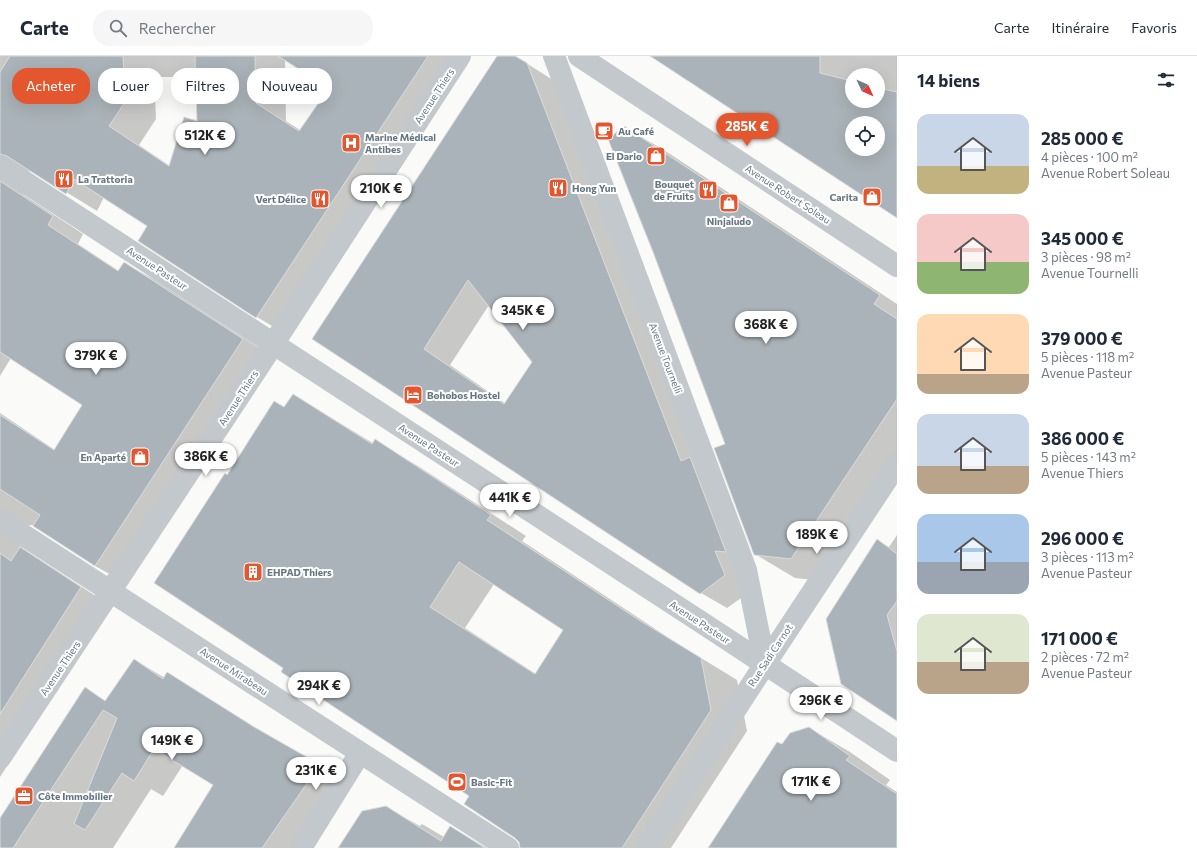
<!DOCTYPE html>
<html lang="fr">
<meta charset="utf-8">
<style>
:root{--surface:#fff;--page:#f6f6f7;--text:#1f2937;--muted:#747a83;--line:#e0e1e3;--accent:#e4572e}
body{margin:0;font-family:Commissioner,sans-serif;background:var(--page);color:var(--text);height:100vh;display:flex;flex-direction:column;font-size:15px;white-space:nowrap}
*{box-sizing:border-box;margin:0}
p{font-size:13px;color:var(--muted)}
.icon{flex:none;width:22px;height:22px;fill:none;stroke:currentColor;stroke-width:2;stroke-linecap:round;stroke-linejoin:round}
.map{position:relative;flex:1;overflow:hidden}
.details{display:flex;flex-direction:column;background:var(--surface);width:300px}
.details>*{flex:none}
.top-card{position:absolute;left:12px;top:12px;width:380px;height:36px;display:flex;gap:8px}
.needle{width:26px;rotate:134deg}
.buttons{position:absolute;left:845px;top:12px;display:grid;gap:8px}
.buttons a{display:grid;place-items:center;width:40px;height:40px;border-radius:50%;background:var(--surface);box-shadow:0 4px 16px #0002;font-size:20px}
.price{position:absolute;translate:-50% -34px;padding:0 9px;border-radius:14px;background:#fff;color:#222;font-size:13px;line-height:26px;filter:drop-shadow(0 1px 2px #0008)}
.price::after{content:'';position:absolute;left:50%;top:24px;width:12px;height:9px;margin-left:-6px;background:inherit;clip-path:polygon(0 0,100% 0,50% 100%)}
.price.current{background:var(--accent);color:#fff}
ul{padding:0;list-style:none}
li{display:flex;align-items:center;gap:12px;height:100px;padding:0 20px}
li span{display:grid;place-items:center;flex:none;width:112px;height:80px;border-radius:12px;color:#555}
li>.icon{margin-inline-start:auto}
span .icon{width:48px;height:48px;fill:#fffc;stroke-width:1}
li b{font-size:17px}
h2{display:flex;justify-content:space-between;align-items:center;height:48px;padding:0 20px;font-size:17px}
.tag{padding:0 14px;border-radius:16px;background:var(--surface);box-shadow:0 4px 16px #0002;font-size:14px;line-height:36px}
.tag.current{background:var(--accent);color:#fff}
header{display:flex;align-items:center;gap:24px;box-sizing:border-box;height:56px;padding:0 20px;background:var(--surface);border-bottom:1px solid var(--line)}
header strong{font-size:19px}
nav{display:flex;gap:22px;margin-inline-start:auto;font-size:14px}
.search{width:280px;height:36px;background:var(--page);display:flex;align-items:center;gap:10px;box-sizing:border-box;padding:0 14px;border-radius:16px;color:var(--muted);font-size:15px}
main{display:flex;flex:1;min-height:0}
.map>svg:first-child{display:block}
.shadow{fill:#0003;fill-rule:evenodd}
.building{fill:#aab3b9;stroke:#dcdcda;fill-rule:evenodd}
.lines{fill:none;stroke-linecap:round;stroke-linejoin:round}
.minor{stroke:#c3c8cc;stroke-width:22}
.tertiary{stroke:#c3c8cc;stroke-width:22}
.labels{text-anchor:middle;dominant-baseline:central;stroke-width:4;stroke-linejoin:round;paint-order:stroke}
.street-label{font-size:10px;fill:#657683;stroke:#fff}
.poi-label{font-size:10px;font-weight:bold;fill:#657683;stroke:#fff;text-anchor:start}
</style>
<header>
<strong>Carte</strong>
<div class="search"><svg class="icon" aria-label="search" viewBox="0 0 24 24"><circle cx="10" cy="10" r="6"/><path d="M15 15l6 6"/></svg>Rechercher</div>
<nav><a>Carte</a><a>Itinéraire</a><a>Favoris</a></nav>
</header>
<main>
<div class="map">
<svg width="897" height="792" viewBox="0 0 897 792">
<rect width="100%" height="100%" fill="#fafaf8"/>
<path class="shadow" d="M0 0H470L287 279 257 261 139 184 149 169 104 141 97 155 32 115 25 116 19 134 24 139 83 178 78 188 119 215 124 207 155 224 273 301 126 527 95 510 32 469 25 470 19 489 24 493 111 550 0 721V357L55 394 84 349 11 302 0 320ZM285 3 330 32 300 74 286 65ZM154 21H196L198 66 170 110 139 89 156 63Z
M499 0H515L553 24 751 535 727 552 701 537 314 283ZM489 249 533 306 506 348 450 309Z
M651 0H897V161ZM852 19H878V45H852ZM852 67H878V93H852Z
M624 71 664 94 897 248V427L831 526 795 522 755 498 726 389Z
M294 339 376 389H382L418 410 526 480 522 485 675 586 737 624 747 675 671 792H552L471 740 284 612 228 420 285 352ZM494 528 564 574 536 618 465 572Z
M897 479V664L877 485 889 491Z
M135 604 165 622 168 618 281 687 341 722 303 792H174L214 729 183 709 163 740 151 733 113 792H0V765L86 633 106 645Z
M809 672 850 696 890 724 886 729 897 736V792H710L782 690Z
M386 751 420 770 422 768 444 781 451 771 487 792H340Z"/>
<path class="building" d="M10 0H123L125 46 109 70 169 110 184 61 197 65 195 0H255L256 47 299 75 329 32 278 0H428L256 262 138 185 147 170 74 123 66 138 7 100 0 98V16Z
M497 0H515L527 7 681 405 690 401 726 496 715 495 725 519 700 538 312 283ZM468 224 532 306 504 348 424 293Z
M650 0H820V17L852 25V45H878V32L897 36V162ZM852 67H878V93H852Z
M624 70 880 239 874 248 897 263V343L791 503 754 499 714 392 725 388 653 196 608 83Z
M0 125 53 160 48 169 118 215 124 206 243 283 95 510 33 470 40 459 0 433V359L54 394 82 349 0 296Z
M293 338 372 388 375 383 491 459 487 464 639 564 701 602 711 654 622 792H520L519 786 515 782 464 748 469 740 281 616 283 612 154 527 225 417 227 419 274 345 284 351ZM459 506 563 574 535 618 430 551Z
M877 483 897 498V545L887 559 897 595V665L841 628 826 563Z
M20 491 81 531 0 658V497L11 505Z
M134 603 163 623 167 616 254 671 312 704 310 723 262 792H174L213 729 154 693 134 725 122 717 85 774 74 768 117 662 103 654 13 792H0V762L85 631 105 645Z
M809 671 850 700 846 704 897 738V792H708L777 686 782 688 790 677Z
M386 750 441 785 450 770 485 792H338L362 755Z"/>
<g class="lines">
<path class="minor" d="M554 0 746 514 765 608
M0 110 704 568 897 695
M0 464 508 792
M0 702 261 307 460 0
M301 792 360 697
M646 792 765 608 897 408"/>
<path class="tertiary" d="M579 0 897 210"/>
</g>
<defs>
<g id="cafe-square" transform="scale(1)"><rect x="-9" y="-9" width="18" height="18" rx="4" fill="#e4572e" stroke="#fff"/><path d="M-5.5-4.5H6V0H3Q3 3.5 0 3.5H-2.5Q-5.5 3.5-5.5 0ZM3-3.2v2h1.7v-2ZM-6 4.5H4V6H-6Z" fill="#fff"/></g>
<g id="hospital-square" transform="scale(1)"><rect x="-9" y="-9" width="18" height="18" rx="4" fill="#e4572e" stroke="#fff"/><path d="M-5-5h3v3.5h4V-5h3V5h-3V1.5h-4V5h-3Z" fill="#fff"/></g>
<g id="shop-square" transform="scale(1)"><rect x="-9" y="-9" width="18" height="18" rx="4" fill="#e4572e" stroke="#fff"/><path d="M-5-2.5h2.3a2.7 3.5 0 0 1 5.4 0H5L5.5 6h-11ZM-1.5-2.5h3a1.5 2.3 0 0 0-3 0Z" fill="#fff"/></g>
<g id="restaurant-square" transform="scale(1)"><rect x="-9" y="-9" width="18" height="18" rx="4" fill="#e4572e" stroke="#fff"/><path d="M-5-6h1v4h1v-4h1v4h1v-4h1v5L-1.5 .5V6h-2V.5L-5-1ZM5-6V6H3V1.5H1.5Q1.5-4 5-6Z" fill="#fff"/></g>
<g id="hotel-square" transform="scale(1)"><rect x="-9" y="-9" width="18" height="18" rx="4" fill="#e4572e" stroke="#fff"/><path d="M-6-4.5h1.5V1H6V5H4.5V3h-9V5H-6ZM-4 0a1.8 1.8 0 1 1 3.6 0ZM.5 0V-2.5h3Q6-2.5 6 0Z" fill="#fff"/></g>
<g id="building-square" transform="scale(1)"><rect x="-9" y="-9" width="18" height="18" rx="4" fill="#e4572e" stroke="#fff"/><path d="M-4-6H4V6H1V3H-1V6H-4ZM-2.5-4.3h1.7v1.8h-1.7ZM.8-4.3h1.7v1.8H.8ZM-2.5-1h1.7V.8h-1.7ZM.8-1h1.7V.8H.8Z" fill="#fff"/></g>
<g id="stadium-square" transform="scale(1)"><rect x="-9" y="-9" width="18" height="18" rx="4" fill="#e4572e" stroke="#fff"/><path d="M0-5a6.5 5 0 1 0 0 10a6.5 5 0 1 0 0-10ZM-3.5-1.8h7v3.6h-7Z" fill="#fff"/></g>
<g id="office-square" transform="scale(1)"><rect x="-9" y="-9" width="18" height="18" rx="4" fill="#e4572e" stroke="#fff"/><path d="M-6-3h4V-5.5h4V-3h4V5H-6ZM-1-4.5V-3h2v-1.5ZM-6 0V1H6V0Z" fill="#fff"/></g>
</defs>
<g fill-rule="evenodd">
<use href="#cafe-square" x="604" y="75"/>
<use href="#hospital-square" x="351" y="87"/>
<use href="#shop-square" x="656" y="100"/>
<use href="#restaurant-square" x="64" y="123"/>
<use href="#restaurant-square" x="558" y="132"/>
<use href="#restaurant-square" x="708" y="134"/>
<use href="#shop-square" x="872" y="141"/>
<use href="#restaurant-square" x="320" y="143"/>
<use href="#shop-square" x="729" y="147"/>
<use href="#hotel-square" x="413" y="339"/>
<use href="#shop-square" x="140" y="401"/>
<use href="#building-square" x="253" y="516"/>
<use href="#stadium-square" x="457" y="726"/>
<use href="#office-square" x="24" y="740"/>
</g>
<g class="labels">
<g class="street-label">
<text transform="translate(434 40) rotate(-57)">Avenue Thiers</text>
<text transform="translate(788 138) rotate(33)">Avenue Robert Soleau</text>
<text transform="translate(157 212) rotate(33)">Avenue Pasteur</text>
<text transform="translate(666 302) rotate(69)">Avenue Tournelli</text>
<text transform="translate(238 342) rotate(-57)">Avenue Thiers</text>
<text transform="translate(429 389) rotate(33)">Avenue Pasteur</text>
<text transform="translate(700 566) rotate(33)">Avenue Pasteur</text>
<text transform="translate(770 599) rotate(-57)">Rue Sadi Carnot</text>
<text transform="translate(60 612) rotate(-56)">Avenue Thiers</text>
<text transform="translate(234 615) rotate(33)">Avenue Mirabeau</text>
</g>
<g class="poi-label">
<text x="618" y="75">Au Café</text>
<text x="365" y="81">Marine Médical<tspan x="365" dy="12">Antibes</tspan></text>
<text x="642" y="100" text-anchor="end">El Dario</text>
<text x="78" y="123">La Trattoria</text>
<text x="694" y="128" text-anchor="end">Bouquet<tspan x="694" dy="12">de Fruits</tspan></text>
<text x="572" y="132">Hong Yun</text>
<text x="858" y="141" text-anchor="end">Carita</text>
<text x="306" y="143" text-anchor="end">Vert Délice</text>
<text x="729" y="165" text-anchor="middle">Ninjaludo</text>
<text x="427" y="339">Bohobos Hostel</text>
<text x="126" y="401" text-anchor="end">En Aparté</text>
<text x="267" y="516">EHPAD Thiers</text>
<text x="471" y="726">Basic-Fit</text>
<text x="38" y="740">Côte Immobilier</text>
</g>
</g>
</svg>
<div class="buttons">
<a><svg class="needle" viewBox="-14 -14 28 28"><path d="M0-13l5 13h-10z" fill="#e53935"/><path d="M0 13l5-13h-10z" fill="#747a83"/></svg></a>
<a><svg class="icon" aria-label="locate" viewBox="0 0 24 24"><circle cx="12" cy="12" r="6"/><path d="M12 2v4M12 18v4M2 12h4M18 12h4"/></svg></a>
</div>
<b class="price current" style="left:747px;top:91px">285K €</b>
<b class="price" style="left:205px;top:100px">512K €</b>
<b class="price" style="left:381px;top:153px">210K €</b>
<b class="price" style="left:523px;top:275px">345K €</b>
<b class="price" style="left:766px;top:289px">368K €</b>
<b class="price" style="left:96px;top:320px">379K €</b>
<b class="price" style="left:206px;top:421px">386K €</b>
<b class="price" style="left:510px;top:462px">441K €</b>
<b class="price" style="left:817px;top:499px">189K €</b>
<b class="price" style="left:319px;top:650px">294K €</b>
<b class="price" style="left:821px;top:665px">296K €</b>
<b class="price" style="left:172px;top:705px">149K €</b>
<b class="price" style="left:316px;top:735px">231K €</b>
<b class="price" style="left:811px;top:746px">171K €</b>
<div class="top-card">
<a class="tag current">Acheter</a>
<a class="tag">Louer</a>
<a class="tag">Filtres</a>
<a class="tag">Nouveau</a>
</div>
</div>
<section class="details">
<h2>14 biens<svg class="icon" aria-label="filters" viewBox="0 0 24 24"><path d="M4 7h16M4 17h16"/><circle cx="9" cy="7" r="2"/><circle cx="15" cy="17" r="2"/></svg></h2>
<ul>
<li><span style="background:linear-gradient(#c9d6e8 65%,#c2b280 0)"><svg class="icon" aria-label="home" viewBox="0 0 24 24"><path d="M3 11l9-7 9 7M6 9v11h12V9"/></svg></span><div><b>285 000 €</b><p>4 pièces · 100 m²</p><p>Avenue Robert Soleau</p></div></li>
<li><span style="background:linear-gradient(#f6c9c9 60%,#8fb573 0)"><svg class="icon" aria-label="home" viewBox="0 0 24 24"><path d="M3 11l9-7 9 7M6 9v11h12V9"/></svg></span><div><b>345 000 €</b><p>3 pièces · 98 m²</p><p>Avenue Tournelli</p></div></li>
<li><span style="background:linear-gradient(#ffd9b3 75%,#b9a48a 0)"><svg class="icon" aria-label="home" viewBox="0 0 24 24"><path d="M3 11l9-7 9 7M6 9v11h12V9"/></svg></span><div><b>379 000 €</b><p>5 pièces · 118 m²</p><p>Avenue Pasteur</p></div></li>
<li><span style="background:linear-gradient(#c9d6e8 65%,#b9a48a 0)"><svg class="icon" aria-label="home" viewBox="0 0 24 24"><path d="M3 11l9-7 9 7M6 9v11h12V9"/></svg></span><div><b>386 000 €</b><p>5 pièces · 143 m²</p><p>Avenue Thiers</p></div></li>
<li><span style="background:linear-gradient(#a9c7e8 60%,#9aa5b1 0)"><svg class="icon" aria-label="home" viewBox="0 0 24 24"><path d="M3 11l9-7 9 7M6 9v11h12V9"/></svg></span><div><b>296 000 €</b><p>3 pièces · 113 m²</p><p>Avenue Pasteur</p></div></li>
<li><span style="background:linear-gradient(#dfe7d0 60%,#b9a48a 0)"><svg class="icon" aria-label="home" viewBox="0 0 24 24"><path d="M3 11l9-7 9 7M6 9v11h12V9"/></svg></span><div><b>171 000 €</b><p>2 pièces · 72 m²</p><p>Avenue Pasteur</p></div></li>
</ul>
</section>
</main>
